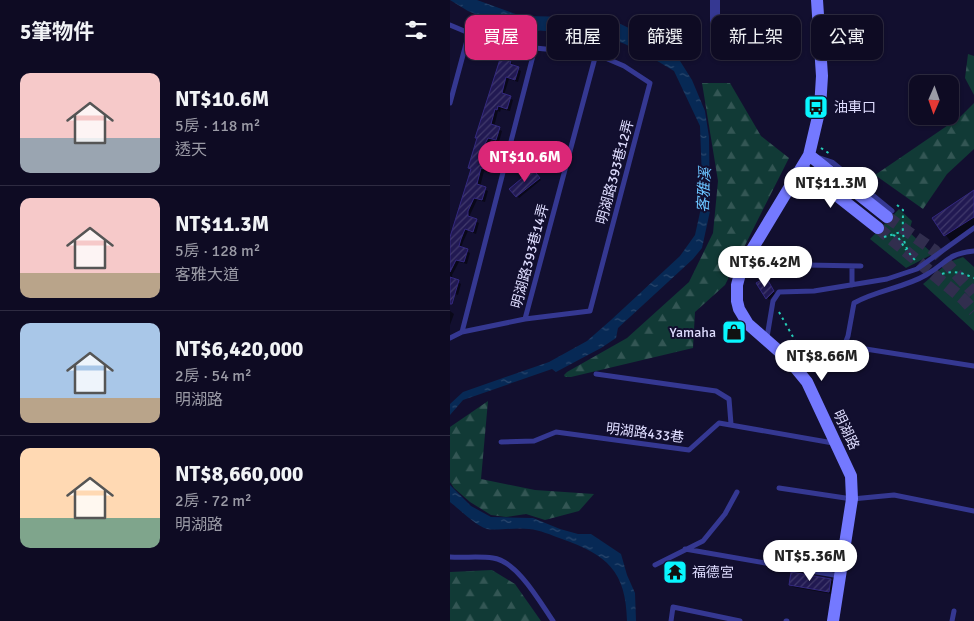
<!DOCTYPE html>
<html lang="zh-TW">
<meta charset="utf-8">
<style>
:root{--surface:#0e0b23;--page:#17142b;--text:#f1f3f6;--muted:#9b9ba6;--line:#2e2b41;--accent:#db2777}
body{margin:0;font-family:Signika,"Noto Sans TC",sans-serif;background:var(--page);color:var(--text);height:100vh;display:flex;flex-direction:column;font-size:19px;white-space:nowrap}
*{box-sizing:border-box;margin:0}
p{font-size:16px;color:var(--muted)}
.icon{flex:none;width:28px;height:28px;fill:none;stroke:currentColor;stroke-width:2;stroke-linecap:round;stroke-linejoin:round}
.map{position:relative;flex:1;overflow:hidden}
.panel{display:flex;flex-direction:column;background:var(--surface);width:450px}
.panel>*{flex:none}
.hud{position:absolute;left:15px;top:15px;width:434px;height:45px;display:flex;gap:10px}
.needle{width:32px;rotate:182deg}
.controls{position:absolute;left:459px;top:75px;display:grid;gap:10px}
.controls a{display:grid;place-items:center;width:50px;height:50px;border-radius:10px;background:var(--surface);box-shadow:0 1px 4px #0004,0 0 0 1px var(--line);font-size:25px}
.price{position:absolute;translate:-50% -42px;padding:0 11px;border-radius:18px;background:#fff;color:#222;font-size:16px;line-height:32px;filter:drop-shadow(0 1px 2px #0008)}
.price::after{content:'';position:absolute;left:50%;top:30px;width:15px;height:11px;margin-left:-8px;background:inherit;clip-path:polygon(0 0,100% 0,50% 100%)}
.price.on{background:var(--accent);color:#fff}
ul{padding:0;list-style:none}
li{display:flex;align-items:center;gap:15px;height:125px;padding:0 20px}
li+li{border-top:1px solid var(--line)}
li span{display:grid;place-items:center;flex:none;width:140px;height:100px;border-radius:10px;color:#555}
li>.icon{margin-inline-start:auto}
span .icon{width:60px;height:60px;fill:#fffc;stroke-width:1}
li b{font-size:21px}
h2{display:flex;justify-content:space-between;align-items:center;height:60px;padding:0 20px;font-size:21px}
.chip{padding:0 18px;border-radius:10px;background:var(--surface);box-shadow:0 1px 4px #0004,0 0 0 1px var(--line);font-size:18px;line-height:45px}
.chip.on{background:var(--accent);color:#fff}
main{display:flex;flex:1;min-height:0}
.map>svg:first-child{display:block}
.forest{fill:url(#forest-firs)}
.park{fill:#113a36}
.water{fill:url(#water-ripples)}
.shadow{fill:#0007}
.building{fill:url(#building-hatch);stroke:#342980}
.lines{fill:none;stroke-linecap:round;stroke-linejoin:round}
.secondary-tunnel{stroke:#312e4e;stroke-width:12;stroke-dasharray:12 6;stroke-linecap:butt}
.path{stroke:#24ccb7;stroke-width:2;stroke-dasharray:2.5 4;stroke-linecap:butt}
.lane{stroke:#353892;stroke-width:5}
.street{stroke:#353892;stroke-width:10}
.secondary{stroke:#7479ff;stroke-width:12}
.labels{text-anchor:middle;dominant-baseline:central;stroke-width:4;stroke-linejoin:round;paint-order:stroke}
.poi-label{font-size:14px;fill:#dfddff;stroke:#120f2f;text-anchor:start}
.street-label{font-size:14px;fill:#dfddff;stroke:#120f2f}
.water-label{font-size:15px;font-style:italic;fill:#6bc4ff;stroke:#120f2f}
</style>
<main>
<section class="panel">
<h2>5筆物件<svg class="icon" aria-label="filters" viewBox="0 0 24 24"><path d="M4 7h16M4 17h16"/><circle cx="9" cy="7" r="2"/><circle cx="15" cy="17" r="2"/></svg></h2>
<ul>
<li><span style="background:linear-gradient(#f6c9c9 65%,#9aa5b1 0)"><svg class="icon" aria-label="home" viewBox="0 0 24 24"><path d="M3 11l9-7 9 7M6 9v11h12V9"/></svg></span><div><b>NT$10.6M</b><p>5房 · 118 m²</p><p>透天</p></div></li>
<li><span style="background:linear-gradient(#f6c9c9 75%,#b9a48a 0)"><svg class="icon" aria-label="home" viewBox="0 0 24 24"><path d="M3 11l9-7 9 7M6 9v11h12V9"/></svg></span><div><b>NT$11.3M</b><p>5房 · 128 m²</p><p>客雅大道</p></div></li>
<li><span style="background:linear-gradient(#a9c7e8 75%,#b9a48a 0)"><svg class="icon" aria-label="home" viewBox="0 0 24 24"><path d="M3 11l9-7 9 7M6 9v11h12V9"/></svg></span><div><b>NT$6,420,000</b><p>2房 · 54 m²</p><p>明湖路</p></div></li>
<li><span style="background:linear-gradient(#ffd9b3 70%,#7fa58c 0)"><svg class="icon" aria-label="home" viewBox="0 0 24 24"><path d="M3 11l9-7 9 7M6 9v11h12V9"/></svg></span><div><b>NT$8,660,000</b><p>2房 · 72 m²</p><p>明湖路</p></div></li>
</ul>
</section>
<div class="map">
<svg width="524" height="621" viewBox="0 0 524 621">
<defs>
<pattern id="forest-firs" width="22" height="20" patternUnits="userSpaceOnUse" patternTransform="scale(1.25)"><rect width="22" height="20" fill="#113a36"/><path d="M5 1l3.5 6h-7zM16 11l3.5 6h-7z" fill="#335654"/></pattern>
<pattern id="water-ripples" width="26" height="14" patternUnits="userSpaceOnUse" patternTransform="scale(1.25)"><rect width="26" height="14" fill="#072955"/><path d="M2 4q2-2 4 0t4 0M15 11q2-2 4 0t4 0" fill="none" stroke="#2b486e"/></pattern>
<pattern id="building-hatch" width="6" height="6" patternUnits="userSpaceOnUse" patternTransform="scale(1.25)"><rect width="6" height="6" fill="#211952"/><path d="M-1 1l2-2M0 6l6-6M5 7l2-2" fill="none" stroke="#413a6c"/></pattern>
</defs>
<rect width="100%" height="100%" fill="#120f2f"/>
<path class="forest" d="M518 54 524 56V95L515 78Z
M252 83H280L311 136 339 158 275 285 245 312 243 348 121 377H115L114 375 117 372 177 338 239 282 263 233 268 181Z
M524 103V149L497 174 473 209 425 175 510 117Z
M38 401 31 479 85 490 144 494 129 511 95 520 76 514 56 517 41 515 20 502 4 488 0 482V427Z
M42 570 65 584 91 621H0V572Z"/>
<path class="park" d="M449 209 462 221 459 232 483 254 456 268 420 239Z
M513 257 524 267V331L473 284 499 262Z"/>
<path class="water" d="M0 0H27L71 16 130 17 162 20 202 39 225 53 242 80 255 111 259 137 260 211 252 248 243 259 168 328 166 338 151 348 106 372 102 369 13 400 0 415V404L13 392 99 362 137 341 161 320 230 256 245 235 251 208 252 180 250 126 224 71 209 62 175 44 150 35 69 29 42 21 18 11Z
M0 485 21 506 41 517 83 518 110 529 128 534H141L171 554 177 575 185 593 186 621H177C176 571 157 555 112 539 101 535 90 530 79 529 66 527 47 531 37 529 26 526 9 509 0 502Z"/>
<path class="shadow" d="M60 61 63 64V66L71 71 68 82 59 79 54 95 63 100 60 111 51 109 50 112 48 111 44 127 52 131 49 142 41 140 35 153 37 154 36 157 45 162 41 173 34 171 30 187 38 191 35 202 27 200 20 215V218L29 223 26 234 18 231 13 242 11 248 20 253 17 264 9 262 2 275 3 279 11 284 8 295 0 292V244L22 170 19 168Z
M83 171 91 180 69 198 61 189Z
M524 191V227L501 242 483 218Z
M317 280 325 294 319 300 308 283Z
M0 311 4 314 0 325Z
M381 580 384 583 382 594 343 587 340 584Z"/>
<path class="building" d="M51 56 61 60 60 64 69 67 65 80 56 77 52 93 61 96 57 109 48 106 47 110 45 109 41 124 50 127 46 140 38 138 32 150H35L33 155 42 158 39 170 31 168 27 184 36 187 32 200 24 198 18 211V216L27 219 23 232 15 229 11 239 9 246 18 249 14 262 6 260 0 272V237L21 169 18 168 27 138H25Z
M83 169 90 178 66 197 59 189Z
M524 190V217L494 236 482 218Z
M0 277 9 280 2 304H0Z
M316 277 324 291 316 299 306 283Z
M341 572 381 579 379 592 339 585Z"/>
<g class="lines">
<path class="secondary-tunnel" d="M437 217 485 251 524 293
M428 228 513 299 524 311"/>
<path class="path" d="M371 148 380 154
M447 205 453 210C453 231 450 246 467 262
M443 235 448 237 456 250
M434 237 451 232
M492 274C504 270 513 273 524 278
M329 312 356 360"/>
<path class="lane" d="M0 25 19 33 85 48 146 54 174 66 200 83 140 311 75 319 12 332 0 338
M0 103 19 33
M370 158 382 162 442 211
M356 265 411 266
M402 285V266
M75 319 146 54
M12 332 85 48
M317 337 323 301 329 292 364 291 437 279 467 269 524 228
M393 349 403 347 524 366
M350 373 393 349 398 336 404 303C427 290 454 288 476 275 497 263 496 254 524 251
M146 374 266 391 279 399 281 424
M51 442 84 441 106 432 239 450 269 423 383 443
M329 488 402 499 444 495 524 511
M235 549 390 576
M0 557C14 558 29 556 43 558 67 561 90 602 103 621
M205 565 253 541 275 514 287 492
M221 621 223 607 290 621
M336 621H337
M502 621 504 611"/>
<path class="street" d="M265 21V0"/>
<path class="secondary" d="M367 0 372 76 370 108 359 155 298 256 291 270 287 285V301L289 309 298 324 339 360 357 382 401 476 402 499 383 621
M359 155 437 217
M352 168 428 228"/>
</g>
<defs>
<g id="bus-square" transform="scale(1.25)"><rect x="-9" y="-9" width="18" height="18" rx="4" fill="#09f6ff" stroke="#120f2f"/><path d="M-5-6H5V4H4V6H2V4H-2V6H-4V4H-5ZM-3.5-4V0h7V-4ZM-3.5 1.2v1.5H-2V1.2ZM2 1.2v1.5H3.5V1.2Z" fill="#111"/></g>
<g id="shop-square" transform="scale(1.25)"><rect x="-9" y="-9" width="18" height="18" rx="4" fill="#09f6ff" stroke="#120f2f"/><path d="M-5-2.5h2.3a2.7 3.5 0 0 1 5.4 0H5L5.5 6h-11ZM-1.5-2.5h3a1.5 2.3 0 0 0-3 0Z" fill="#111"/></g>
<g id="temple-square" transform="scale(1.25)"><rect x="-9" y="-9" width="18" height="18" rx="4" fill="#09f6ff" stroke="#120f2f"/><path d="M0-6L5-2H3V0L6.5 2.5H4V6H1.5V3h-3V6H-4V2.5H-6.5L-3 0V-2H-5Z" fill="#111"/></g>
</defs>
<g fill-rule="evenodd">
<use href="#bus-square" x="366" y="107"/>
<use href="#shop-square" x="284" y="332"/>
<use href="#temple-square" x="225" y="572"/>
</g>
<g class="labels">
<g class="poi-label">
<text x="384" y="107">油車口</text>
<text x="266" y="332" text-anchor="end">Yamaha</text>
<text x="242" y="572">福德宮</text>
</g>
<g class="street-label">
<text transform="translate(165 172) rotate(-75)">明湖路393巷12弄</text>
<text transform="translate(80 256) rotate(-75)">明湖路393巷14弄</text>
<text transform="translate(396 430) rotate(65)">明湖路</text>
<text transform="translate(195 433) rotate(7)">明湖路433巷</text>
</g>
<g class="water-label">
<text transform="translate(254 190) rotate(-87)">客雅溪</text>
</g>
</g>
</svg>
<div class="controls">
<a><svg class="needle" viewBox="-14 -14 28 28"><path d="M0-13l5 13h-10z" fill="#e53935"/><path d="M0 13l5-13h-10z" fill="#9b9ba6"/></svg></a>
</div>
<b class="price on" style="left:75px;top:183px">NT$10.6M</b>
<b class="price" style="left:381px;top:209px">NT$11.3M</b>
<b class="price" style="left:315px;top:288px">NT$6.42M</b>
<b class="price" style="left:372px;top:382px">NT$8.66M</b>
<b class="price" style="left:360px;top:582px">NT$5.36M</b>
<div class="hud">
<a class="chip on">買屋</a>
<a class="chip">租屋</a>
<a class="chip">篩選</a>
<a class="chip">新上架</a>
<a class="chip">公寓</a>
</div>
</div>
</main>
